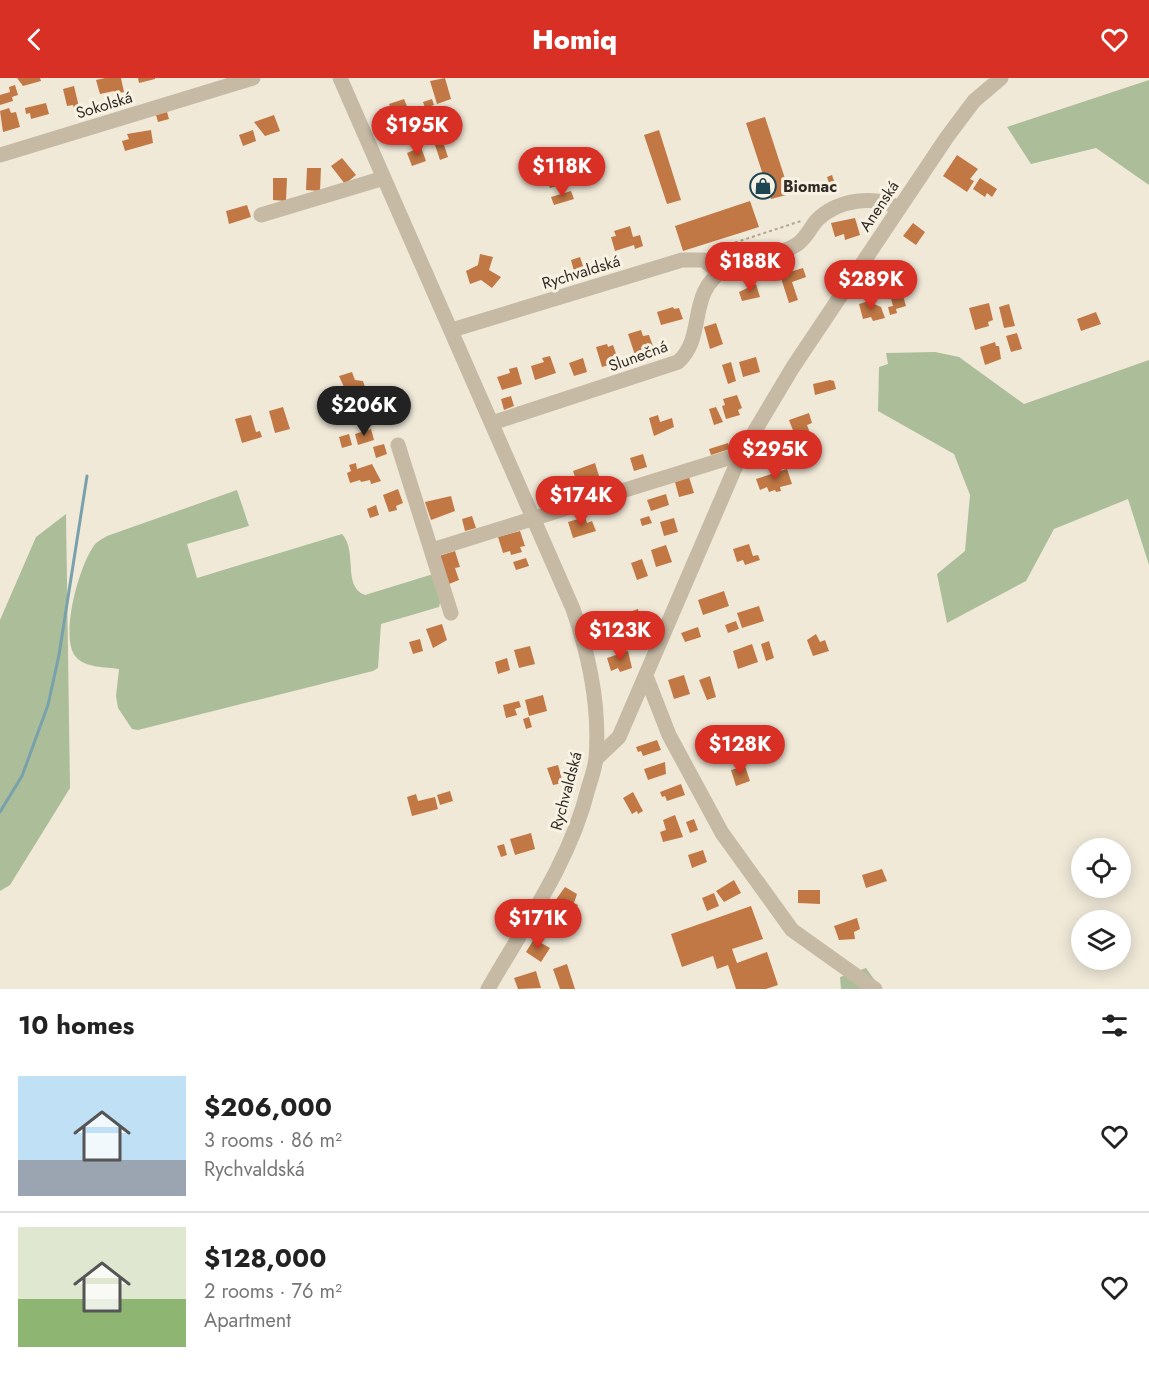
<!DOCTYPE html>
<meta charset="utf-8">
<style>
:root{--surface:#fff;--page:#f6f6f6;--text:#222;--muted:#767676;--line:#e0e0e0;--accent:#d93025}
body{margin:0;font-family:Jost,sans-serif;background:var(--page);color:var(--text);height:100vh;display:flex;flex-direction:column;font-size:22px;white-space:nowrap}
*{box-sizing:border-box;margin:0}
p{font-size:20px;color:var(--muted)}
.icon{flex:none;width:33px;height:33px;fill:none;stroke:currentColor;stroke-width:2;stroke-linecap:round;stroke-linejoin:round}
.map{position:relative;height:911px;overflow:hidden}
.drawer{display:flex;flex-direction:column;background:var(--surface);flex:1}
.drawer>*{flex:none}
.tools{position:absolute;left:1071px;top:760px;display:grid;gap:12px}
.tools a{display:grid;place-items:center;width:60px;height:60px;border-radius:50%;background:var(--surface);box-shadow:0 3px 15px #0003;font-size:30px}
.price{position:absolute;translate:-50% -51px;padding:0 14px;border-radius:21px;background:var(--accent);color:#fff;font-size:20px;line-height:39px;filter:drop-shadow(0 2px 3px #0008)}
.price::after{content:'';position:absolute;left:50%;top:36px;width:18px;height:14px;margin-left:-9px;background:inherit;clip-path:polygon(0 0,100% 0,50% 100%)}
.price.active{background:#222;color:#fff}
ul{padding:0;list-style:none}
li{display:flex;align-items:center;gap:18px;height:150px;padding:0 18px}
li+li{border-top:2px solid var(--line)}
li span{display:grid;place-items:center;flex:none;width:168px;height:120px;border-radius:0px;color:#555}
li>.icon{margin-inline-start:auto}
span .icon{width:72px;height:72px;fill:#fffc;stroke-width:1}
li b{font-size:26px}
h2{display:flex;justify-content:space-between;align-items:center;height:72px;padding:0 18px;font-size:26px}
header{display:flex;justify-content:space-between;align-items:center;height:78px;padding:0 18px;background:var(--accent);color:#fff;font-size:27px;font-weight:800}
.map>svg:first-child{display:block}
.green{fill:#abbe99}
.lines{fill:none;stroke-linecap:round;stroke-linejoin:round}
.stream{stroke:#79a1ab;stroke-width:3}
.building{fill:#c17845}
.path{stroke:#b3a48f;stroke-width:2;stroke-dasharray:3 3;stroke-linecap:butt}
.minor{stroke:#c7baa5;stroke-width:15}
.labels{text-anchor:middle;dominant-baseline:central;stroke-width:6;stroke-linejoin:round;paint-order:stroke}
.street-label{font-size:16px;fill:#332c26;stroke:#f8f2e4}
.poi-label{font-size:16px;font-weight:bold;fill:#332c26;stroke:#f8f2e4;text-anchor:start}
</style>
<header><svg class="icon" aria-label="back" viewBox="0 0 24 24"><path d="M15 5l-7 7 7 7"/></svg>Homiq<svg class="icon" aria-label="heart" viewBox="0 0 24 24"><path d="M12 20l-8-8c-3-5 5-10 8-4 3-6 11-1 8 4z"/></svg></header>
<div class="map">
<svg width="1149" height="911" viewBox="0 0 1149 911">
<rect width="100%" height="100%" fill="#f0e9d8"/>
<path class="green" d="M1149 2V107L1096 70 1031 86 1007 49Z
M935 274 959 279 1024 326 1149 282V487L1128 421 1054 451 1026 503 947 545 937 496 965 473 970 417 954 376 878 333 879 289 888 286 886 275Z
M237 412 249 448 187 466 197 500 342 456C358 473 342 509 365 517L430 497 434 498 441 521 439 529 381 546 378 590 373 593 138 652 132 651 118 630 116 618 119 591C106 589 85 590 76 579 59 560 79 489 93 469 96 464 102 461 107 458Z
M66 436 70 710 10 807 0 813V542L36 459Z
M866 890 881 911H841L840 899Z"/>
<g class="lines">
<path class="stream" d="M0 734 22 698 48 627 59 577 87 398"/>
</g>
<path class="building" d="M17 0H40L41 3 23 8Z
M105 0H121L124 14 115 16 114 13 100 16 96 2Z
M138 0H155V1L139 5Z
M445 0 451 21 437 26 430 3Z
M15 7 18 17 12 19 13 23 0 27V17L10 14 9 9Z
M74 8 79 29 74 30 73 27 67 28 63 11Z
M404 21 409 33 394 38 389 26Z
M432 21 434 27 425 30 423 24Z
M46 25 49 36 31 41 30 35 26 36 25 30Z
M9 30 11 35 16 34 20 49 3 54 0 33Z
M167 34 169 41 158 44 156 37Z
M274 37 280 53 265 58 254 44Z
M765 39 790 116 771 121 768 112 759 114 755 103 764 100 746 45Z
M151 52 153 65 125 73 122 63 129 61 127 56Z
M253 52 256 63 243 68 239 57Z
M659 52 681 122 667 126 644 57Z
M443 64 448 79 440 82 435 67Z
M421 69 426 83 412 88 407 75Z
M957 77 978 91 970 101 974 103 967 114 943 98Z
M342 80 356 97 345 106 331 88Z
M307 90H321L320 113 306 112Z
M560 96 563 106 550 110 546 100Z
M832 97 837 112 832 114 827 99Z
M273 100H287L286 123 273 122Z
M980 100 997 111 992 119 987 115 985 119 973 111Z
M571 113 574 121 554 127 551 119Z
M750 123 759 149 683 173 675 148Z
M247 127 251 139 229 146 226 133Z
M855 140 860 157 845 162 844 156 835 159 831 145Z
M913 145 925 154 916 167 903 158Z
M630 148 633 159 640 157 643 168 635 171 634 167 615 173 611 159 616 158 614 153Z
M480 176 493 179 489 192 501 199 492 210 481 202 470 206 466 193 478 187Z
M580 179 585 194 575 197 571 182Z
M803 190 806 199 792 204 798 222 789 225 780 197Z
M756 206 760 219 742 223 739 214Z
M902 214 906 228 896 231 897 235 890 237 888 229 893 228 890 217Z
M872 222 874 226 881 229 885 240 873 243 871 239 863 241 859 226Z
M989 225 993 242 988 244 989 248 975 252 969 230Z
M1009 226 1015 248 1004 250 999 229Z
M673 229 674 231 679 230 683 241 661 247 657 234Z
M1096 234 1101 246 1081 253 1077 241Z
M716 245 723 266 710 271 704 249Z
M641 252 643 258 649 257 655 274 637 283 628 256Z
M1017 255 1022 271 1011 274 1006 258Z
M995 264 996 268H999L1001 281 985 287 980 269Z
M607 266 608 269 613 267 619 284 602 289 596 269Z
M550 278 556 295 535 302 531 288 544 284 542 280Z
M756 279 760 294 743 299 739 284Z
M583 280 587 294 574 298 569 285Z
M731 284 736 303 728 306 722 287Z
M517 289 522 306 502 312 497 299 510 295 509 291Z
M352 294 355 302 363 303 366 312 348 318 339 298Z
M830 302 834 303 836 311 815 317 813 306Z
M737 317 742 330 738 332 740 337 726 341 722 328 725 327 723 321Z
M511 318 514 328 504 332 501 321Z
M283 329 290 351 275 355 269 333Z
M716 329 723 344 714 347 709 331Z
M372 331 377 346 362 350 357 335Z
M809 335 812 345 807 347 810 355 796 360 789 342Z
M251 337 256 354 260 353 262 359 242 365 235 341Z
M658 337 660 344 672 340 674 349 654 358 649 340Z
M371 351 374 362 358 367 355 356Z
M349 356 352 367 342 370 339 359Z
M728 365 730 371 711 377 709 371Z
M384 366 387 376 376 380 373 369Z
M643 376 647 389 634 393 630 380Z
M356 385 357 391 372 386 381 403 371 406 370 402 361 404 360 402 350 405 347 395 351 393 349 387Z
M595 385 600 401 576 402 573 393Z
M787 391 792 406 780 409 781 413 776 414 775 412 769 414 767 409 760 412 756 401Z
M689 399 694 415 679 419 675 404Z
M554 400 562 420 548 425 544 404Z
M398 411 403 425 396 428 397 432 389 434 383 417Z
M666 416 669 427 651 433 647 422Z
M451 418 455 433 431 442 425 424Z
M376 427 379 437 370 440 367 431Z
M472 438 476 450 465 453 462 441Z
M649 438 652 445 642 448 640 441Z
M585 439 587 445 592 443 596 453 573 460 568 444Z
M674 440 678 454 664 458 660 444Z
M520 453 525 468 520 469 522 474 511 477 510 473 503 475 498 459Z
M749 466 753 478 758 477 760 482 745 487 743 482 737 484 733 471Z
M666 467 672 484 656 489 651 472Z
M455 473 460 489 455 490 459 502 449 506 439 478Z
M526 480 529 488 516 492 513 484Z
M642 481 648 498 637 502 631 485Z
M724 513 729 528 703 537 698 522Z
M759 528 764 543 742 550 737 535Z
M638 531 643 553 633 557 624 536Z
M736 543 739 551 728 555 725 547Z
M442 546 447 562 433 570 426 551Z
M698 549 701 559 685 564 681 555Z
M816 556 820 564 825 562 829 573 813 578 807 562Z
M420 561 423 573 413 576 409 564Z
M769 563 774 580 766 583 761 566Z
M752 566 758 584 738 591 733 573Z
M530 568 535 586 519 590 514 572Z
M628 573 632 590 620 594 618 590 611 593 607 580Z
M507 580 510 592 498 596 495 584Z
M684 597 690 616 674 621 668 602Z
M710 598 716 619 707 622 699 602Z
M543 617 547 633 529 638 525 622Z
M519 623 521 629 515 631 517 637 506 640 503 627Z
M529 639 532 649 526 651 523 641Z
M657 662 661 672 643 678 641 673 638 674 636 669Z
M665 684 666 696 648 702 644 691Z
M558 687 563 705 553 707 547 690Z
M745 688 750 703 736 708 731 692Z
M681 706 685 717 667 723 665 718 662 719 660 714Z
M450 713 453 723 440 727 437 717Z
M633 714 643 733 638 736 637 733 632 736 623 720Z
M416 716 418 723 435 719 438 731 412 738 407 719Z
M675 737 683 759 663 764 660 754 666 752 663 742Z
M694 741 698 752 690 755 686 744Z
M531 755 535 771 515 777 510 761Z
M504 766 507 777 501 779 497 768Z
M703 772 707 784 692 790 688 777Z
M882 791 887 803 866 810 862 797Z
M734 802 741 815 724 824 716 813Z
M565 809 577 816 574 825 578 827 574 835 569 832 567 836 552 827Z
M798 812H820V826L798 825Z
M714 815 719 828 707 833 702 820Z
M751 828 763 861 732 871 737 885 767 874 778 907 766 911H736L728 887 717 891 713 878 682 889 671 856Z
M857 840 860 851 854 854 855 861 839 862 834 848Z
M534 861 550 870 541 884 526 874Z
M567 886 575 911H560L553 891Z
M536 893 541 910 518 911 514 900Z"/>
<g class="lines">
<path class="path" d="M712 172 801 143"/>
<path class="minor" d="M340 0 573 531C589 577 600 630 596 680 595 690 591 701 588 711 570 784 525 846 488 911
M0 77 253 0
M261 137 384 100
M452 252 682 182H704L719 195
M492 345 678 284C707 258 686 215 725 191 748 183 776 179 796 167 806 161 810 150 817 142 838 121 875 117 899 130
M398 367 451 535
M432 472 741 376
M646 598 669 657 722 755 792 852 875 911
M596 681 619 659 741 376 793 289 947 59 974 23 1001 0"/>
</g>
<defs>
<g id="shop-ring" transform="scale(1.35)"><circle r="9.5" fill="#f8f2e4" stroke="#1e4652" stroke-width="1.5"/><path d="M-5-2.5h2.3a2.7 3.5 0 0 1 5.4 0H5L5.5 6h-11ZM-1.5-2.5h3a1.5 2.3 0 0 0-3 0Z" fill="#1e4652"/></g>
</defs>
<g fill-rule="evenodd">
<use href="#shop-ring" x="763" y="108"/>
</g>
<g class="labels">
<g class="street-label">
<text transform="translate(104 27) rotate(-17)">Sokolská</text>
<text transform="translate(879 128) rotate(-56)">Anenská</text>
<text transform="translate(581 194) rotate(-17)">Rychvaldská</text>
<text transform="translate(638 278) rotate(-20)">Slunečná</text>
<text transform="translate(566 713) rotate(-75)">Rychvaldská</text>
</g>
<g class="poi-label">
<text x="783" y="108">Biomac</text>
</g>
</g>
</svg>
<div class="tools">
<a><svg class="icon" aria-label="locate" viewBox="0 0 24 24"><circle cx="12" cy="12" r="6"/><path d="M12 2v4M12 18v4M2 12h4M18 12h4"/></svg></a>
<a><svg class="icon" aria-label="layers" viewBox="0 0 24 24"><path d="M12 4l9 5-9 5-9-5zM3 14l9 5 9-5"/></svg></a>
</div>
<b class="price" style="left:417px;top:79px">$195K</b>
<b class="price" style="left:562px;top:120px">$118K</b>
<b class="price" style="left:750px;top:215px">$188K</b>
<b class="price" style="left:871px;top:233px">$289K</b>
<b class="price active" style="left:364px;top:359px">$206K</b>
<b class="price" style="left:775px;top:403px">$295K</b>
<b class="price" style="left:581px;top:449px">$174K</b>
<b class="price" style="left:620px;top:584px">$123K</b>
<b class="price" style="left:740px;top:698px">$128K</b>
<b class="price" style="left:538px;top:872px">$171K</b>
</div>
<section class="drawer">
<h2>10 homes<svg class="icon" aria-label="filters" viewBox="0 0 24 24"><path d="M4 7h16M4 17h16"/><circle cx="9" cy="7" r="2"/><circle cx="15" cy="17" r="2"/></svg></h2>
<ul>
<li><span style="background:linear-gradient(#bfe0f5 70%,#9aa5b1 0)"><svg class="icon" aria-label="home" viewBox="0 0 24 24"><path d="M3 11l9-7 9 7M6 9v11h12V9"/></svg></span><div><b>$206,000</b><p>3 rooms · 86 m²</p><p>Rychvaldská</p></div><svg class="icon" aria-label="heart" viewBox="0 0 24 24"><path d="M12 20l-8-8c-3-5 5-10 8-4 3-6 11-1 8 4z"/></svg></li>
<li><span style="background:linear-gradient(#dfe7d0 60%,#8fb573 0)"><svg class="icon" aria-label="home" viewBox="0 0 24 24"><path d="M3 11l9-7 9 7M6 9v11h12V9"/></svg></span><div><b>$128,000</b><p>2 rooms · 76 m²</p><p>Apartment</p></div><svg class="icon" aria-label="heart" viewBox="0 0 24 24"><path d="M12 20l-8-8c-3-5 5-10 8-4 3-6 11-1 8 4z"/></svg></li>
</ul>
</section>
